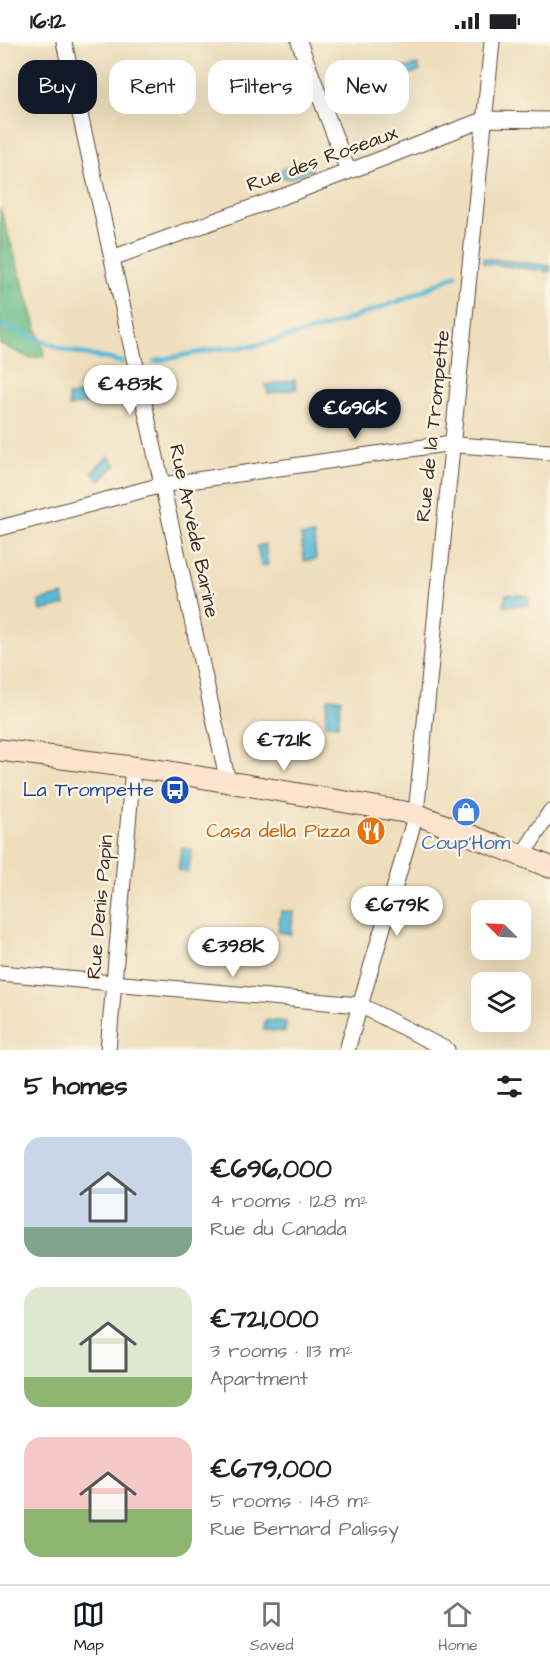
<!DOCTYPE html>
<meta charset="utf-8">
<style>
:root{--surface:#fff;--page:#f6f6f6;--text:#202124;--muted:#757577;--line:#e0e0e0;--accent:#111827}
body{margin:0;font-family:"Architects Daughter",sans-serif;background:var(--page);color:var(--text);height:100vh;display:flex;flex-direction:column;font-size:22px;white-space:nowrap}
*{box-sizing:border-box;margin:0}
p{font-size:20px;color:var(--muted)}
.icon{flex:none;width:33px;height:33px;fill:none;stroke:currentColor;stroke-width:2;stroke-linecap:round;stroke-linejoin:round}
.map{position:relative;height:1008px;overflow:hidden}
.details{display:flex;flex-direction:column;background:var(--surface);flex:1}
.details>*{flex:none}
.top-card{position:absolute;left:18px;top:18px;width:514px;height:54px;display:flex;gap:12px}
.needle{width:39px;rotate:294deg}
.fabs{position:absolute;left:471px;top:858px;display:grid;gap:12px}
.fabs a{display:grid;place-items:center;width:60px;height:60px;border-radius:12px;background:var(--surface);box-shadow:0 6px 24px #0002;font-size:30px}
.price{position:absolute;translate:-50% -51px;padding:0 14px;border-radius:21px;background:#fff;color:#222;font-size:20px;line-height:39px;filter:drop-shadow(0 2px 3px #0008)}
.price::after{content:'';position:absolute;left:50%;top:36px;width:18px;height:14px;margin-left:-9px;background:inherit;clip-path:polygon(0 0,100% 0,50% 100%)}
.price.on{background:var(--accent);color:#fff}
ul{padding:0;list-style:none}
li{display:flex;align-items:center;gap:18px;height:150px;padding:0 24px}
li span{display:grid;place-items:center;flex:none;width:168px;height:120px;border-radius:18px;color:#555}
li>.icon{margin-inline-start:auto}
span .icon{width:72px;height:72px;fill:#fffc;stroke-width:1}
li b{font-size:26px}
h2{display:flex;justify-content:space-between;align-items:center;height:72px;padding:0 24px;font-size:26px}
.tag{padding:0 21px;border-radius:18px;background:var(--surface);box-shadow:0 6px 24px #0002;font-size:21px;line-height:54px}
.tag.on{background:var(--accent);color:#fff}
.status{display:flex;justify-content:space-between;align-items:center;height:42px;padding:0 30px;background:var(--surface);direction:ltr}
.status svg{height:16px;fill:currentColor}
.tab-bar{display:flex;justify-content:space-around;align-items:center;height:84px;border-top:2px solid var(--line);background:var(--surface);font-size:16px;color:var(--muted)}
.tab-bar a{display:grid;justify-items:center;gap:3px}
.tab-bar .on{color:var(--accent)}
.map>svg:first-child{display:block}
.forest{fill:#6ebe89;stroke:#547454;stroke-width:1.5}
.water{fill:#59bad7;stroke:#4a727a;stroke-width:1.5}
.lines{fill:none;stroke-linecap:round;stroke-linejoin:round}
.stream{stroke:#59bad7;stroke-width:5}
.street-casing{stroke:#564536;stroke-width:17}
.secondary-casing{stroke:#564536;stroke-width:23}
.street{stroke:#fff;stroke-width:15}
.secondary{stroke:#fde4d0;stroke-width:21}
.labels{text-anchor:middle;dominant-baseline:central;stroke-width:5;stroke-linejoin:round;paint-order:stroke}
.street-label{font-size:20px;fill:#3b2a1e;stroke:#fcf5e5}
.transit-label{font-size:20px;fill:#164399;stroke:#fcf5e5;text-anchor:end}
.food-label{font-size:20px;fill:#c56008;stroke:#fcf5e5;text-anchor:end}
.shop-label{font-size:20px;fill:#366cbe;stroke:#fcf5e5}
</style>
<div class="status"><b>16:12</b><svg viewBox="0 0 49 12"><path d="M0 12V9h3v3zM5 12V6h3v6zM10 12V3h3v9zM15 12V0h3v12zM26 1h20v11H26zM47 4h2v5h-2z"/></svg></div>
<div class="map">
<svg width="550" height="1008" viewBox="0 0 550 1008">
<rect width="100%" height="100%" fill="#fcf5e5"/>
<filter id="ink" filterUnits="userSpaceOnUse"><feTurbulence type="fractalNoise" baseFrequency=".0167" numOctaves="2"/><feDisplacementMap in="SourceGraphic" scale="12" xChannelSelector="R" yChannelSelector="G"/><feConvolveMatrix kernelMatrix="1 2 1 2 8 2 1 2 1" color-interpolation-filters="sRGB"/></filter>
<filter id="wash" filterUnits="userSpaceOnUse"><feTurbulence type="fractalNoise" baseFrequency=".008" numOctaves="4" result="noise"/><feDisplacementMap in="SourceGraphic" scale="24" xChannelSelector="R" yChannelSelector="G"/><feGaussianBlur stdDeviation="1.35" result="paint"/><feColorMatrix in="noise" values="0 0 0 0 0 0 0 0 0 0 0 0 0 0 0 0 0 1.4 0 .05"/><feComposite in="paint" operator="in"/></filter>
<g filter="url(#wash)">
<rect width="100%" height="100%" fill="#eedebc"/>
<path class="forest" d="M0 166 45 314 30 316 0 302Z"/>
<path class="water" d="M418 23 420 30 390 36 388 29Z
M309 117 312 128 288 137 281 135 280 131 282 127Z
M483 216 550 224V230L483 221Z
M295 338 297 347 268 352 266 343Z
M97 349 99 359 69 365 68 354Z
M108 414 116 423 100 439 92 430Z
M314 493 316 517 304 519 301 494Z
M265 502 268 523 261 524 257 504Z
M506 552 528 554 529 563 504 564Z
M63 553 65 563 41 569 39 559Z
M328 656 341 657 338 683 325 682Z
M182 806 192 808 188 830 178 828Z
M281 869 293 870 291 892 278 890Z
M265 978 286 980 285 990 264 988Z"/>
<g class="lines">
<path class="stream" d="M0 282 65 308 122 320
M155 319 217 307 254 304 327 285 407 256 456 233"/>
</g>
</g>
<g filter="url(#ink)">
<g class="lines">
<g class="street-casing">
<path id="street" d="M64 0 228 740
M299 0 348 129
M112 216 295 150 485 77 550 78
M0 486 162 443 445 402 550 410
M522 814 550 770
M0 931 360 963 447 1008
M108 1008 133 726
M347 1008 416 772 492 0"/>
</g>
<g class="secondary-casing">
<path id="secondary" d="M0 708 170 730 416 772 550 825"/>
</g>
<use href="#street" class="street"/>
<use href="#secondary" class="secondary"/>
</g>
</g>
<defs>
<g id="bus-disc" transform="scale(1.5)"><circle r="9.5" fill="#1a4fb4" stroke="#fcf5e5"/><path d="M-5-6H5V4H4V6H2V4H-2V6H-4V4H-5ZM-3.5-4V0h7V-4ZM-3.5 1.2v1.5H-2V1.2ZM2 1.2v1.5H3.5V1.2Z" fill="#fff"/></g>
<g id="shop-disc" transform="scale(1.5)"><circle r="9.5" fill="#3f7fe0" stroke="#fcf5e5"/><path d="M-5-2.5h2.3a2.7 3.5 0 0 1 5.4 0H5L5.5 6h-11ZM-1.5-2.5h3a1.5 2.3 0 0 0-3 0Z" fill="#fff"/></g>
<g id="restaurant-disc" transform="scale(1.5)"><circle r="9.5" fill="#e8710a" stroke="#fcf5e5"/><path d="M-5-6h1v4h1v-4h1v4h1v-4h1v5L-1.5 .5V6h-2V.5L-5-1ZM5-6V6H3V1.5H1.5Q1.5-4 5-6Z" fill="#fff"/></g>
</defs>
<g fill-rule="evenodd">
<use href="#bus-disc" x="175" y="748"/>
<use href="#shop-disc" x="466" y="770"/>
<use href="#restaurant-disc" x="371" y="789"/>
</g>
<g class="labels">
<g class="street-label">
<text transform="translate(322 117) rotate(-20)">Rue des Roseaux</text>
<text transform="translate(433 384) rotate(-84)">Rue de la Trompette</text>
<text transform="translate(194 489) rotate(78)">Rue Arvède Barine</text>
<text transform="translate(100 865) rotate(-85)">Rue Denis Papin</text>
</g>
<g class="transit-label">
<text x="154" y="748">La Trompette</text>
</g>
<g class="food-label">
<text x="350" y="789">Casa della Pizza</text>
</g>
<g class="shop-label">
<text x="466" y="801">Coup'Hom</text>
</g>
</g>
</svg>
<div class="fabs">
<a><svg class="needle" viewBox="-14 -14 28 28"><path d="M0-13l5 13h-10z" fill="#e53935"/><path d="M0 13l5-13h-10z" fill="#757577"/></svg></a>
<a><svg class="icon" aria-label="layers" viewBox="0 0 24 24"><path d="M12 4l9 5-9 5-9-5zM3 14l9 5 9-5"/></svg></a>
</div>
<b class="price" style="left:130px;top:374px">€483K</b>
<b class="price on" style="left:355px;top:398px">€696K</b>
<b class="price" style="left:284px;top:730px">€721K</b>
<b class="price" style="left:397px;top:895px">€679K</b>
<b class="price" style="left:233px;top:936px">€398K</b>
<div class="top-card">
<a class="tag on">Buy</a>
<a class="tag">Rent</a>
<a class="tag">Filters</a>
<a class="tag">New</a>
</div>
</div>
<section class="details">
<h2>5 homes<svg class="icon" aria-label="filters" viewBox="0 0 24 24"><path d="M4 7h16M4 17h16"/><circle cx="9" cy="7" r="2"/><circle cx="15" cy="17" r="2"/></svg></h2>
<ul>
<li><span style="background:linear-gradient(#c9d6e8 75%,#7fa58c 0)"><svg class="icon" aria-label="home" viewBox="0 0 24 24"><path d="M3 11l9-7 9 7M6 9v11h12V9"/></svg></span><div><b>€696,000</b><p>4 rooms · 128 m²</p><p>Rue du Canada</p></div></li>
<li><span style="background:linear-gradient(#dfe7d0 75%,#8fb573 0)"><svg class="icon" aria-label="home" viewBox="0 0 24 24"><path d="M3 11l9-7 9 7M6 9v11h12V9"/></svg></span><div><b>€721,000</b><p>3 rooms · 113 m²</p><p>Apartment</p></div></li>
<li><span style="background:linear-gradient(#f6c9c9 60%,#8fb573 0)"><svg class="icon" aria-label="home" viewBox="0 0 24 24"><path d="M3 11l9-7 9 7M6 9v11h12V9"/></svg></span><div><b>€679,000</b><p>5 rooms · 148 m²</p><p>Rue Bernard Palissy</p></div></li>
</ul>
</section>
<nav class="tab-bar">
<a class="on"><svg class="icon" aria-label="map" viewBox="0 0 24 24"><path d="M3 6l6-2 6 2 6-2v14l-6 2-6-2-6 2zM9 4v14M15 6v14"/></svg>Map</a>
<a><svg class="icon" aria-label="saved" viewBox="0 0 24 24"><path d="M7 4h10v16l-5-4-5 4z"/></svg>Saved</a>
<a><svg class="icon" aria-label="home" viewBox="0 0 24 24"><path d="M3 11l9-7 9 7M6 9v11h12V9"/></svg>Home</a>
</nav>
